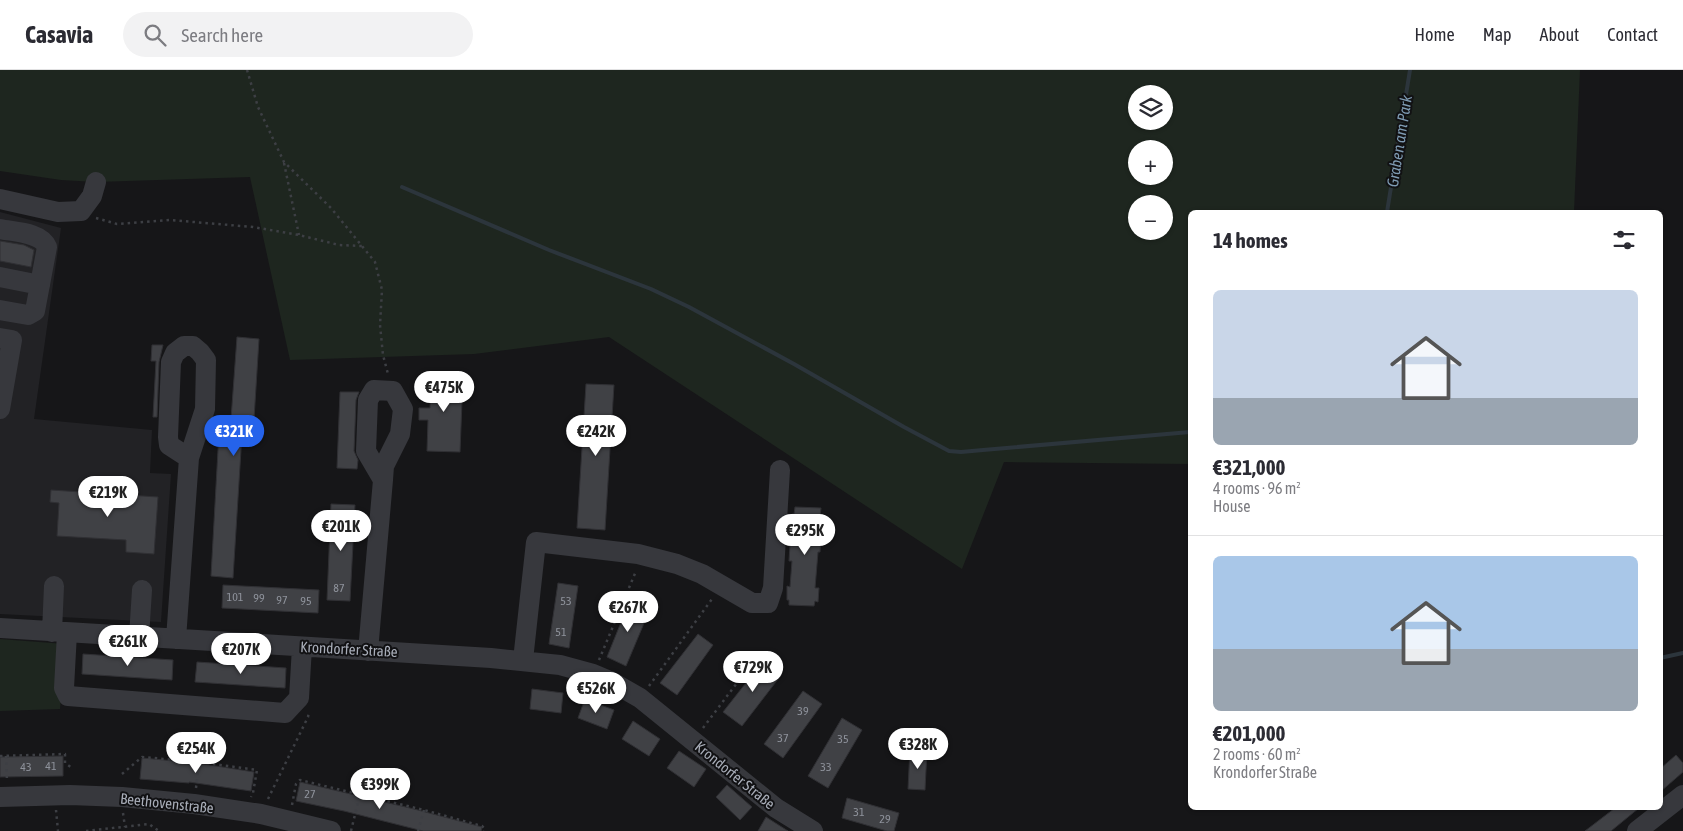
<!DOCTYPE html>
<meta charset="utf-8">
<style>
:root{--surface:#fff;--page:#f2f2f3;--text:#2b2b33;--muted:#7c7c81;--line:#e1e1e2;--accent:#2563eb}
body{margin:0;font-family:"Asap Condensed",sans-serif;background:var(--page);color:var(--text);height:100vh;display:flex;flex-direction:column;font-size:19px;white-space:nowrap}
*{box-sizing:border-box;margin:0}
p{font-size:16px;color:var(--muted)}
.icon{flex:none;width:28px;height:28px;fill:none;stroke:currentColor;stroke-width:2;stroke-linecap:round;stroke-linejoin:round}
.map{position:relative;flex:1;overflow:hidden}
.sheet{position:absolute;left:1188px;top:140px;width:475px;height:600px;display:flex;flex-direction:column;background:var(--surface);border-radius:8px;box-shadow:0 1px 4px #0004}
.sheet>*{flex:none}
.buttons{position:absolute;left:1128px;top:15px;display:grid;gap:10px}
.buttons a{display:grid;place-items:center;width:45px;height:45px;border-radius:50%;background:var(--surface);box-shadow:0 1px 4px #0004;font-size:25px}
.price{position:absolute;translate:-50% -42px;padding:0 11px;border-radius:18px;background:#fff;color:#222;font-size:16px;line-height:32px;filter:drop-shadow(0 1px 2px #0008)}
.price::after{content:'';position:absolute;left:50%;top:30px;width:15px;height:11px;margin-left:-8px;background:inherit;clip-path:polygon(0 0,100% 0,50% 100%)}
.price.current{background:var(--accent);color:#fff}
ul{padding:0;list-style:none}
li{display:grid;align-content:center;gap:10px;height:265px;padding:0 25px}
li+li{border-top:1px solid var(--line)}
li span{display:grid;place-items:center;height:155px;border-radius:8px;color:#555}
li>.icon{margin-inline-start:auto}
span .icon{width:90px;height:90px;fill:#fffc;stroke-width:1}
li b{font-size:21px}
h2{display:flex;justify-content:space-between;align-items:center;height:60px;padding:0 25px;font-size:21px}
header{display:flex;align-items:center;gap:30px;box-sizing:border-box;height:70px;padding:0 25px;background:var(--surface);border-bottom:1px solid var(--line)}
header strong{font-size:24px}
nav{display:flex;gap:28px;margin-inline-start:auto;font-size:18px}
.search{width:350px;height:45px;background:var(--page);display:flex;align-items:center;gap:12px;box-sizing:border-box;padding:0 18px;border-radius:28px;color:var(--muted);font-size:19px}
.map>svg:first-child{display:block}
.built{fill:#222225}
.green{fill:#1e261f;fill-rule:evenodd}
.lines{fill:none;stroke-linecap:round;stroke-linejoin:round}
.stream{stroke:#2c353c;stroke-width:4}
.building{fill:#404145;stroke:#303034}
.path{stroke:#3d3f44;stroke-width:2.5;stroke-dasharray:2.5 4;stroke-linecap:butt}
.minor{stroke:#37383d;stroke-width:20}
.labels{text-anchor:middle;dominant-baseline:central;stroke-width:4;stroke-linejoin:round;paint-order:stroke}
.number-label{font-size:12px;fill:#8e929b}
.street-label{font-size:15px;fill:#a8adb8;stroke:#111113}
.water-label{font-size:16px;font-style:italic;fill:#7f9bb3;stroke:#111113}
</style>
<header>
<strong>Casavia</strong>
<div class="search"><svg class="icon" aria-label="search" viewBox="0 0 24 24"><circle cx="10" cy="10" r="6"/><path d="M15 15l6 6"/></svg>Search here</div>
<nav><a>Home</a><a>Map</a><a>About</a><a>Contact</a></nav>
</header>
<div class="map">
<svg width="1683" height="761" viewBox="0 0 1683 761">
<rect width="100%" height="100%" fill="#161618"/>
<path class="built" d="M0 142 61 158 34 349 152 360 150 403 171 404 161 552 0 544Z"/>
<path class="green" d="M0 0H1580L1574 142H1190V394L1004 392 962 499 609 267 474 284 290 290 250 107 96 112 61 110 0 101ZM1136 24H1164V51H1136ZM1136 79H1164V106H1136ZM1136 134H1164V161H1136Z
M0 569 65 574 60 639 0 641Z"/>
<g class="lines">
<path class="stream" d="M402 117 549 180 651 219 689 237 794 294 904 357 949 381 961 382 983 380 1190 362
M1387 142 1410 0
M1660 588 1683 583"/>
</g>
<path class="building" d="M0 171 24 175 34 180 31 197 0 191Z
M237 267 259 269 253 365 242 364 233 508 211 506 219 362 230 363Z
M152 275H163L159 292 157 347H153L156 291H151Z
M431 304 463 305 460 382 427 381 428 350H419V338H430Z
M586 314 614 315 605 460 577 458Z
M340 322H359L356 330 354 381 358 390 357 399 337 398Z
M51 420 158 427 154 484 126 482V470L57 466 59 433 50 432Z
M331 434 355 435 350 531 327 530Z
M795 437 821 438 820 446H822L820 482H818L815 518H819L818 532 815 531 814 536 789 535V530H787V516L790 517 792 491H789L792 444H794Z
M558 513 578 516 569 578 549 574Z
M223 515 319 520 318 543 222 538Z
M630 530 650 539 626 596 607 587Z
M698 564 713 575 677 625 660 613Z
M83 584 173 590 172 610 82 604Z
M764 590 782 604 742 656 723 642Z
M197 592 286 598 285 618 195 612Z
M532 619 563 623 561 643 530 639Z
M803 621 822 634 783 688 764 674Z
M585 629 614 640 607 659 578 648Z
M842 648 862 660 828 718 808 706Z
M633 651 660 669 649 686 622 669Z
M910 679 927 680 925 720 908 719Z
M679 681 706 699 694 717 667 698Z
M1676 685 1683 693V702L1660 722V699Z
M63 686V706L0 707V687Z
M142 688 197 693 254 702 251 721 189 712V713L140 709Z
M300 712 414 739 482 757 481 761H423L344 741 296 731Z
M727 715 752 737 740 750 716 727Z
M847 728 899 743 894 761H887L842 748Z
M1615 738H1639L1611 761H1585Z
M766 747 788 761H758Z"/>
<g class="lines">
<path class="path" d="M247 0 258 37 284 92 331 138 375 192 382 220 380 255 383 285 388 304
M284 93 299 165
M96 148 117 154 170 150 253 157 299 165 339 175 362 176
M599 590 636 501
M649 616 712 529
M703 658 752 593
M0 686 65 684V693L72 698
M6 686 7 712
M122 704 142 687 199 692 257 700 253 723 251 727
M196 718 199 692
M268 729 308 647 309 641
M292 735 296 714 300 710 424 740 482 756 485 759 484 761
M56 740 58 761
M123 743 125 757
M86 761 149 754 159 761
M351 761 360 724
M418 761 424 740"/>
<path class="minor" d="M0 129 58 142 81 141 92 126 96 112
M0 159C14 162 41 162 47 177L35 241 28 245 0 240
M0 207 40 215
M0 268 12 270 0 339
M0 558 491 588 560 595 593 604 612 612 640 628 776 738 813 761
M52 562 54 516
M67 563 64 618 68 626 285 643 299 628 302 577
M139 567 142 520
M176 569 189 388 205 339 206 290 200 282 193 276H184L175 283 171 292 168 367 169 375 189 388
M368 581 383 410 384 396 400 364 403 339 393 321 374 320 368 330 366 381 383 410
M523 590 536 472 638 484 677 494 702 504 752 533H768L773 518 780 400
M0 727 70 725 122 727 194 734 261 744 331 761
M1637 761 1683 725"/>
</g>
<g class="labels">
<g class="number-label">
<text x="339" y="518">87</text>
<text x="235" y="527">101</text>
<text x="259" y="528">99</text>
<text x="282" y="530">97</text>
<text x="306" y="531">95</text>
<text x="566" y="531">53</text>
<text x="561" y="562">51</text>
<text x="803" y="641">39</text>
<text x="783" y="668">37</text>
<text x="843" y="669">35</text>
<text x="51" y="696">41</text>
<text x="26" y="697">43</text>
<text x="826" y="697">33</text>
<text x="310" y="724">27</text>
<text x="859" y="742">31</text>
<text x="885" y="749">29</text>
</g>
<g class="street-label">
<text transform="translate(349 579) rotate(3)">Krondorfer Straße</text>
<text transform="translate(735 705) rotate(39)">Krondorfer Straße</text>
<text transform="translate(167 733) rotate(6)">Beethovenstraße</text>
</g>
<g class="water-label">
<text transform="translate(1399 71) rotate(-81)">Graben am Park</text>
</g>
</g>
</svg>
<div class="buttons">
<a><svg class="icon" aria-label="layers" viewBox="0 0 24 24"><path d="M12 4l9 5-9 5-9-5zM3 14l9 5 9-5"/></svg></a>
<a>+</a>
<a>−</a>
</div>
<b class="price" style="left:444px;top:343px">€475K</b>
<b class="price current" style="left:234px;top:387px">€321K</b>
<b class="price" style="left:596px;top:387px">€242K</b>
<b class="price" style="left:108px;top:448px">€219K</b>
<b class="price" style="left:341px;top:482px">€201K</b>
<b class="price" style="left:805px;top:486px">€295K</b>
<b class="price" style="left:628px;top:563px">€267K</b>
<b class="price" style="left:128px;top:597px">€261K</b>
<b class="price" style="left:241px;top:605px">€207K</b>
<b class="price" style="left:753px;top:623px">€729K</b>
<b class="price" style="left:596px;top:644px">€526K</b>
<b class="price" style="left:918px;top:700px">€328K</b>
<b class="price" style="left:196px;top:704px">€254K</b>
<b class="price" style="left:380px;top:740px">€399K</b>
<section class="sheet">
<h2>14 homes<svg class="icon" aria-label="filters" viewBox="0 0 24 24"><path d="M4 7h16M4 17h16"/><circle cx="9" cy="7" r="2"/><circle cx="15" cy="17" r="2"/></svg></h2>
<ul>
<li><span style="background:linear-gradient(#c9d6e8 70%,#9aa5b1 0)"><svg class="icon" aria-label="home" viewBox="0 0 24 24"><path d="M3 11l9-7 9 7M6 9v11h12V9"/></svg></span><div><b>€321,000</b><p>4 rooms · 96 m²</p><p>House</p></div></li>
<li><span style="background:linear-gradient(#a9c7e8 60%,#9aa5b1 0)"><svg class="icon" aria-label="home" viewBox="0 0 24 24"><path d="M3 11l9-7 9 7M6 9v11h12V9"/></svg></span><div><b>€201,000</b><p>2 rooms · 60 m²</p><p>Krondorfer Straße</p></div></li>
</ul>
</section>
</div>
